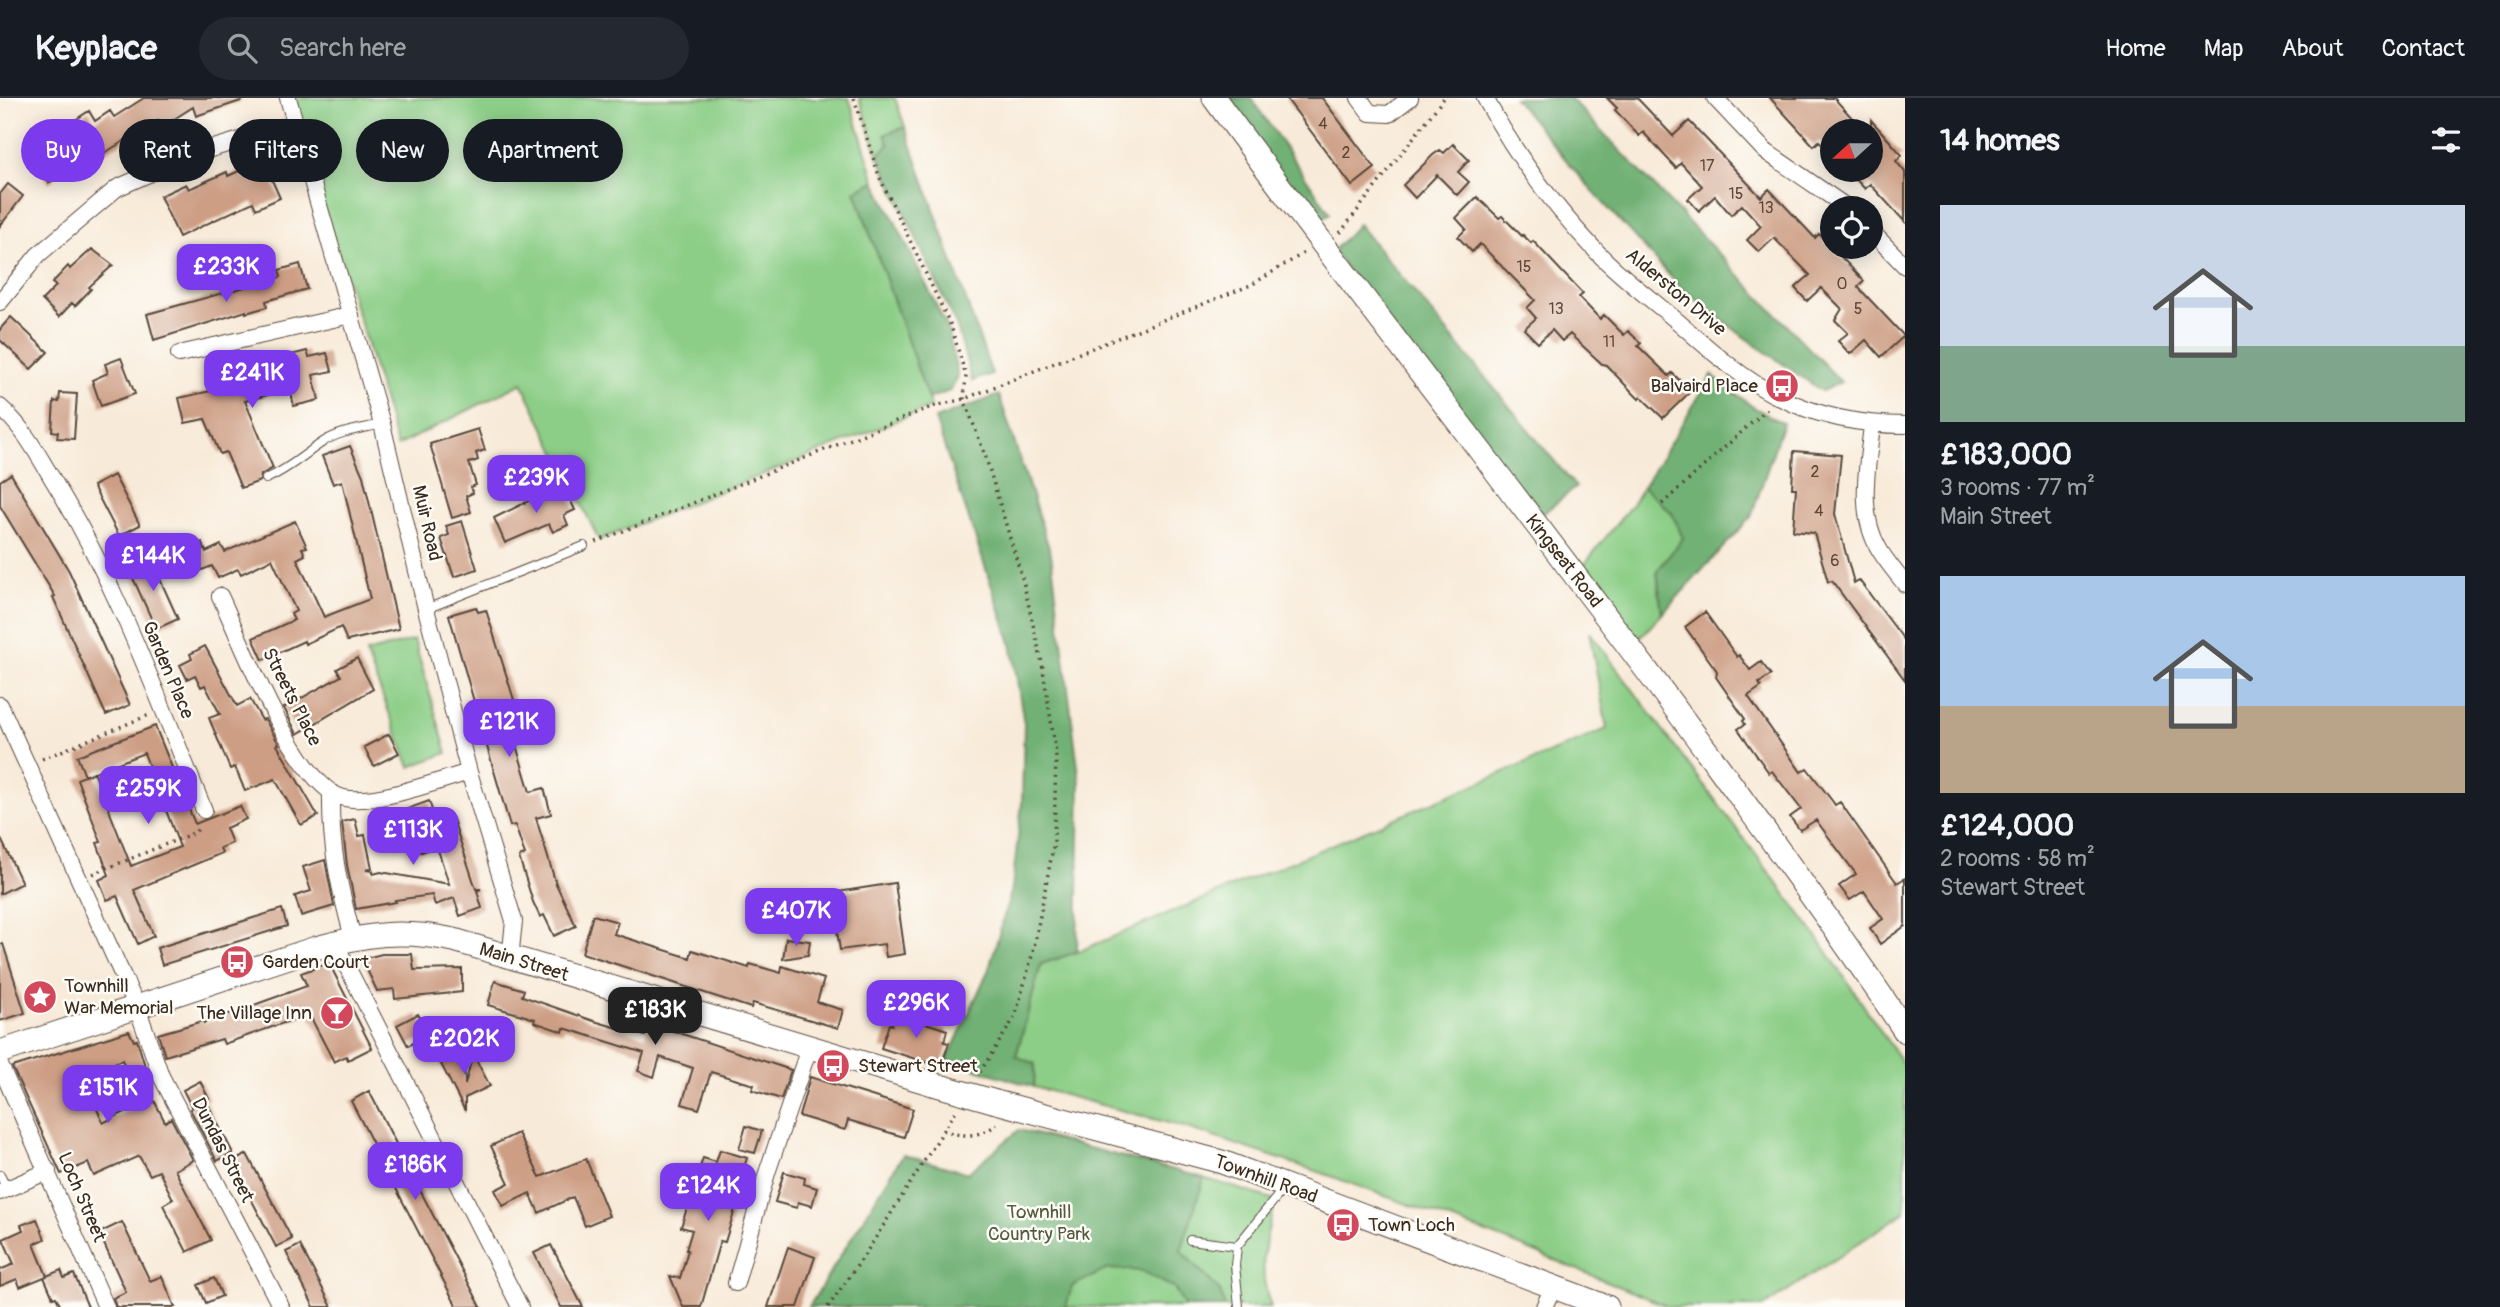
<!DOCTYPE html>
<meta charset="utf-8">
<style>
:root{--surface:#171b24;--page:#242831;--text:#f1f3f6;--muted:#9ea1a6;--line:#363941;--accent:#7c3aed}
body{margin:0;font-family:Pangolin,sans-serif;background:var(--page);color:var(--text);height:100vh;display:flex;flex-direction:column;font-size:26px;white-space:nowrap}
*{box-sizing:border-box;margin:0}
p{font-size:23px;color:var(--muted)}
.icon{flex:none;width:38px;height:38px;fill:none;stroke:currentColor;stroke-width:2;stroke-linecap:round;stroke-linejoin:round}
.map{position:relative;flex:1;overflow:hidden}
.drawer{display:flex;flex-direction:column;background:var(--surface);width:595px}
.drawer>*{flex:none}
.banner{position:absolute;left:21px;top:21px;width:665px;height:63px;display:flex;gap:14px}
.needle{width:46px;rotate:249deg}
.controls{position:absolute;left:1820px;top:21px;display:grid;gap:14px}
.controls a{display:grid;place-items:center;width:63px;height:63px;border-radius:50%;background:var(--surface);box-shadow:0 4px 18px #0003;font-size:35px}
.price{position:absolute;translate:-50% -60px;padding:0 16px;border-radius:14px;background:var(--accent);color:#fff;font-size:23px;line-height:46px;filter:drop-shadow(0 2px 4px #0008)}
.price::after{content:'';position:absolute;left:50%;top:42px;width:21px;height:16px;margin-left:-10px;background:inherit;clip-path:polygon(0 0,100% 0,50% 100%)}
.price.selected{background:#222;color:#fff}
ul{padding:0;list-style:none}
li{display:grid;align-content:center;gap:14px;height:371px;padding:0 35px}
li span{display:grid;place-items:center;height:217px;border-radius:0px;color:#555}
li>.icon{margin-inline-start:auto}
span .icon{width:126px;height:126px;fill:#fffc;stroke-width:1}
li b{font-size:30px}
h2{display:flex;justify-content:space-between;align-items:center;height:84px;padding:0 35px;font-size:30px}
.chip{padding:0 24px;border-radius:32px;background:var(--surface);box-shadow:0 4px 18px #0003;font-size:24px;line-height:63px}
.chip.selected{background:var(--accent);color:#fff}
header{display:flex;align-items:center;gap:42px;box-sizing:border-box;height:98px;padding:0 35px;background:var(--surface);border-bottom:2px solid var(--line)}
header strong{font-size:33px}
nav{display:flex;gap:38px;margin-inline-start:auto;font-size:24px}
.search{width:490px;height:63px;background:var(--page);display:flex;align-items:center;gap:18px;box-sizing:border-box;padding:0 24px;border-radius:38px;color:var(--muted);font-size:26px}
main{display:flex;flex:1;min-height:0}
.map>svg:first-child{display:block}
.green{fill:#8cce87;stroke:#647c52;stroke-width:2}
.forest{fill:#71b174;stroke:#566e49;stroke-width:2}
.building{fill:#cd9e84}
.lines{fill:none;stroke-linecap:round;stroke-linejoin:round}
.lane-casing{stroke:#57473a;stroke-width:10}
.street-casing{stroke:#57473a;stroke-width:18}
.secondary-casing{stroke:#57473a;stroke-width:25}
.path{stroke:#57473a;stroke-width:3.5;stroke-dasharray:2 5;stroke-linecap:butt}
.lane{stroke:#fff;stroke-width:8}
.street{stroke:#fff;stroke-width:16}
.secondary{stroke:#fff;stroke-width:23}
.secondary-bridge-casing{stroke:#57473a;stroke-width:25;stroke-linecap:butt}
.secondary-bridge{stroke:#fff;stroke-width:23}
.labels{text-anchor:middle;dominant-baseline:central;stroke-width:5;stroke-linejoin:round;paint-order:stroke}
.number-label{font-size:16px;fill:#604738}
.street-label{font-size:19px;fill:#3b2a1e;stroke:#fdfcf7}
.poi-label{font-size:19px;fill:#3b2a1e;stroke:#fdfcf7;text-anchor:start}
.park-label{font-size:19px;fill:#535b3e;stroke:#fdfcf7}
</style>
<header>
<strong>Keyplace</strong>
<div class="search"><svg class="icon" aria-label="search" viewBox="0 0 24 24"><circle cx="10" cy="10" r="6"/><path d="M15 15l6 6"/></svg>Search here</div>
<nav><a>Home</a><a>Map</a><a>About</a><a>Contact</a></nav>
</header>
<main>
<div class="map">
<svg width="1905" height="1209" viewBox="0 0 1905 1209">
<rect width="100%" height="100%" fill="#fdfcf7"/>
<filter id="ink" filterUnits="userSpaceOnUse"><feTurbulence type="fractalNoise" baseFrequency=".0143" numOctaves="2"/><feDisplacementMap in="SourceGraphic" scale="14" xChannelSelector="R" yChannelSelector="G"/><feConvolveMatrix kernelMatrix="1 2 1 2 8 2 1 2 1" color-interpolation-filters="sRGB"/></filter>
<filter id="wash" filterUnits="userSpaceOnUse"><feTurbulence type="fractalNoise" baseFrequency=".00686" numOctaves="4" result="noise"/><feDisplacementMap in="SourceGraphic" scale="28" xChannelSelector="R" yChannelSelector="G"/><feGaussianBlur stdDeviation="1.57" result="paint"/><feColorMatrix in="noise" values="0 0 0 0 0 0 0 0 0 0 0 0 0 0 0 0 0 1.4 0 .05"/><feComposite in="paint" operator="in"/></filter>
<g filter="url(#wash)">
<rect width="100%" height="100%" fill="#f8ead8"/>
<path class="green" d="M288 0H849L875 83 855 93 931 309 599 442 522 285 397 348 360 223Z
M859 0H895L905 29 885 36 889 47 878 57Z
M1643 389 1672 415 1683 440 1657 473 1662 516 1637 543 1583 468 1633 405Z
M1589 533 1818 840 1905 969V1114L1763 1209H1669L1503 1141 1325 1076 1184 1029 1034 989 1035 966 1016 959 1041 866 1077 854 1607 631Z
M414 542 447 655 410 669 366 555Z
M1019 1032 1204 1080 1275 1102C1266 1142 1256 1168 1271 1209H809L903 1057 968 1075Z"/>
<path class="forest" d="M1223 0H1251L1330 115 1316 127Z
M1514 0H1570L1841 284 1822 293 1744 239 1679 188 1588 88Z
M905 29 992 276 972 283 957 229 878 57 889 47 885 36Z
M875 83 947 229 958 279 950 293 928 301 855 93Z
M1358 126 1576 389 1541 417 1333 153Z
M1712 277 1753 309 1783 325 1751 419 1662 516 1657 473 1683 440 1672 415 1643 389Z
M999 297 1051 456 1080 685 1077 854 1041 866 1016 958 1035 966 1034 989 947 962 989 871 1012 790 1022 705 1024 626 1011 545 935 321Z
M1019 1032 1204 1080 1181 1153 1220 1193 1225 1209H1185L1174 1190 1142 1173 1108 1171 1072 1188 1066 1209H809L903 1057 968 1075Z"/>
<g id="blocks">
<path class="building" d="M144 0H241V3L196 18 193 9 163 28 159 22 81 69 77 63 49 85 29 59 59 35 58 33 89 13 95 23 110 13 114 19Z
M1286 0H1322L1375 70 1352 88Z
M1607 0H1637L1673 38 1689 23 1761 99 1769 91 1815 140 1819 136 1864 183 1858 189 1904 238 1881 259 1866 242 1850 256 1838 243 1848 235 1835 222 1842 211 1821 190 1807 203 1795 190 1810 177 1774 140 1759 154 1747 142 1761 128 1742 107 1731 117 1715 98 1699 113 1688 101 1702 88 1681 65 1676 70 1643 34 1639 38 1615 12 1617 10Z
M1770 0H1834L1864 33H1832V58L1819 43 1814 48Z
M1871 22 1902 57 1896 63 1905 74V124L1870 86 1865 91 1847 72H1871Z
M1453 46 1469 62 1458 74 1469 84 1457 97 1437 77 1415 100 1403 87 1433 57 1440 52 1444 55Z
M263 62 280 100 256 111 253 104 179 139 160 98 186 86 189 91 227 74 228 78Z
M8 86 23 98 0 128V96Z
M1477 99 1499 120 1502 118 1522 138 1523 137 1531 145 1533 143 1583 196 1579 199 1600 221 1604 217 1624 237 1628 233 1641 245 1638 248 1669 278 1672 275 1691 293 1663 320 1641 299 1639 301 1606 267 1602 266 1570 236 1562 243 1552 232 1538 245 1524 231 1536 220 1527 210 1535 202 1480 146 1472 154 1458 139 1466 131 1456 120Z
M92 151 113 167 89 189 91 191 75 208 72 205 59 219 42 202 56 188 52 185 68 168 70 171Z
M300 166 307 191 266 203 267 209 246 215V213L154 242 147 216 281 179 279 172Z
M11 219 48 254 31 271 0 242V231Z
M307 253 309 259 327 255 332 273 313 277 319 302 294 308 290 291 245 303 273 370 261 377 260 383 241 390 226 354 220 356 205 321 185 325 179 300 224 290 222 282 293 264 291 257Z
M121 260 135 296 101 308 92 282 108 275 105 266Z
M60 295 77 296 74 341 57 340 58 334 52 333 54 303 59 304Z
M478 331 485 352 476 355 478 362 469 365 476 387 471 389 473 395 466 398 471 414 452 420 430 346Z
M350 348 363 378 399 531 347 543 341 529 305 546 304 543 263 562 253 540 294 522 291 516 296 513 272 461 241 476 238 471 218 480 212 468 197 474 187 451 202 444 206 454 221 447 225 454 295 423 307 449 302 450 305 457 297 461 324 519 370 501 342 383 333 386 322 358Z
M1794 353 1841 357 1835 416 1854 485 1859 482 1905 543V582L1832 483 1828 484 1814 435 1793 433 1796 390H1792Z
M11 376 69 473 130 607 106 617 53 499 55 498 0 408V383Z
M114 377 140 427 119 438 93 388Z
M563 386 575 412 564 417 568 427 553 434 549 426 505 445 494 420Z
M462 423 477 471 454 479 441 440 449 437 446 428Z
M150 459 178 521 156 531 128 469Z
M476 509 478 514 486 512 524 634 513 637 530 694 544 690 551 716 536 720 556 786 576 828 554 838 544 817 540 819 533 804 519 759 525 757 515 727 510 728 449 517Z
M1705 514 1737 559 1739 557 1750 572 1761 564 1771 577 1759 585 1761 589 1748 598 1801 674 1807 670 1833 704 1835 707 1840 704 1897 785 1905 780V828L1880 846 1870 830 1883 821 1864 793 1850 802 1839 788 1856 776 1816 722 1800 732 1790 719 1801 711 1772 673 1769 675 1738 631 1745 626 1743 623 1745 621 1716 579 1717 573 1685 529Z
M205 548 237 608 250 601 262 622 265 621 279 646 277 647 318 718 301 727 275 681 245 693 235 669 230 671 209 620 220 616 205 587 201 589 195 577 187 581 180 567 192 561 190 556Z
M357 560 373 591 297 636 284 610 341 578 337 571Z
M155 628 195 726 240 708 246 721 226 730 232 745 220 750 222 755 134 792 154 838 138 846 117 798 107 802 99 782 109 777 97 745 101 744 77 681 94 674 131 768 180 749 144 655 85 678 77 658Z
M389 636 399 655 374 668 364 649Z
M429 703 437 727 453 721 476 791H481L477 793 482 810 460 818 454 800 435 807 432 797 395 802 396 804 356 811 347 767 342 724 355 721 359 738 365 737 372 770 366 772 373 773V776L381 774 449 786 437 749 421 754 407 711Z
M0 739 22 785 0 796Z
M325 762 334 808 301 818 295 798 311 793 303 769Z
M895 785 905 856 886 859 884 846 840 852 831 795Z
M282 811 287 828 162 867 157 850Z
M593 817 618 824 614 836 690 860 692 852 749 870 750 866 781 875 782 868 824 881 817 904 843 912 838 930 753 905 751 910 582 855Z
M786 840 810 843 808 857 783 861Z
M0 846H3L25 915 0 923Z
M382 856H412L414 872 462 871V894L395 901 394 891 377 893 362 861Z
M329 865 372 950 348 962 346 958 334 964 309 916 224 946 222 941 165 958 158 936 203 923 204 925 307 888 301 875Z
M495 883 524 892 522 898 594 923 645 938 649 925 791 972 781 1001 752 992 754 987 711 974 699 1011 682 1006 693 970 660 959 654 979 638 973 644 955 564 930 563 934 534 924 535 921 488 907Z
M895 915 947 932 944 944 949 945 941 969 881 950 889 926 892 927Z
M418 916 429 937 408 948 397 927Z
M129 933 134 943 137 942 145 968 128 975 122 962 82 977 103 1025 153 1000 165 1024 171 1020 193 1062 175 1072 211 1142 187 1154 163 1107 173 1101 159 1073 150 1077 139 1058 94 1078 88 1065 61 1076 12 969Z
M464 951 465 987 473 956 490 988 465 1000V1013L440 964Z
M810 979 913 1011 904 1039 848 1022 845 1032 799 1018Z
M200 983 209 1001 206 1003 233 1055 217 1063 190 1011 192 1010 183 992Z
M369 993 409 1071 481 1209H457L351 1003Z
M746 1028 762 1033 755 1055 739 1051Z
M518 1035 540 1079 586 1061 609 1118 585 1128 573 1099 539 1115 530 1095 503 1108 495 1092 509 1085 491 1048Z
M720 1052 747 1060 735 1097 739 1098 725 1144 720 1143 701 1209H683L670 1178 680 1180 688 1152H686L692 1132 681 1129 703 1060 716 1064Z
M247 1056 292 1141 276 1149 232 1064Z
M784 1074 805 1080 804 1086 817 1090 812 1108 798 1104 797 1110 775 1104Z
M37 1121 45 1141 34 1146 47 1178 20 1189 17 1181 0 1188V1172L14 1166 3 1141 23 1132 21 1127Z
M122 1124 150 1183 162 1178 175 1209H116L113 1200 126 1194 99 1135Z
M300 1147 332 1209H314L286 1154Z
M551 1147 583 1209H561L534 1155Z
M788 1149 815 1159 798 1209H768Z
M61 1172 64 1180 74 1176 88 1209H61L56 1199 53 1200 44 1179Z
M214 1180 222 1198 206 1205 198 1187Z"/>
</g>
</g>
<g filter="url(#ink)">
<use href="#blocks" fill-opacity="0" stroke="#57473a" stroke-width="2"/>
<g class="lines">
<g class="lane-casing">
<path id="lane" d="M266 381C289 371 302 358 323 344 340 333 362 331 382 326
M426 511 584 448
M0 1077 7 1091
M1190 1142 1237 1148
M1239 1209 1235 1167 1237 1148 1284 1090"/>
</g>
<g class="street-casing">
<path id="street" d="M288 0 382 326 426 511 469 674 514 823 510 861
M1359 0 1370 15 1389 16 1410 0
M1485 0C1515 56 1554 109 1598 155 1623 181 1655 204 1683 228 1712 254 1745 283 1781 300 1820 319 1862 327 1905 327
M1715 0 1765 53 1848 110
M1871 133 1905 168
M0 204 38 157 117 90 191 57 296 25
M179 256 351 217
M0 309C24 330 37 355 53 382 117 485 158 601 204 712
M1872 327C1868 367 1857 414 1879 451 1886 463 1896 475 1905 486
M220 498C241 542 297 690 344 700 374 707 438 683 469 674
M0 607 137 909 161 978 281 1209
M331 695C330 749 339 788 353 840
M335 845 520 1209
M0 967 106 1209
M0 1094 48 1073
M736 1185 767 1075 809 950
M1544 1209 1553 1189"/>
</g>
<g class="secondary-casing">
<path id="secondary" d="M1214 0C1380 226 1554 445 1720 671 1783 758 1846 844 1905 933
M0 954 316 850C367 836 401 831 454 842L933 986
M996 1004 1222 1064 1607 1209"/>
</g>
<path class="path" d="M854 0 879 78 951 228 966 278 964 301 985 357 1023 483 1042 565 1056 655 1054 745 1033 854 1015 919 978 977
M1340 135 1444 0
M1662 406 1767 311
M596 444 931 309 964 301 1251 187 1304 155
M42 661 149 617
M93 776 196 734 199 728
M943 1032C962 1040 981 1039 997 1026
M828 1209 864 1158 956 1013"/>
<use href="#lane" class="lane"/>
<use href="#street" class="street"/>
<use href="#secondary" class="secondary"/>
<g class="secondary-bridge-casing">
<path id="secondary-bridge" d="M933 986 996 1004"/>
</g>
<use href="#secondary-bridge" class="secondary-bridge"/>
</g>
</g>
<defs>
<g id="bus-disc" transform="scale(1.75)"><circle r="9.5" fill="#d1495b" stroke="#fdfcf7"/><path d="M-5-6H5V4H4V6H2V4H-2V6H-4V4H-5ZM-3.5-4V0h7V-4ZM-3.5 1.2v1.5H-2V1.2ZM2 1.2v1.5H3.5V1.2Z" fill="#fff"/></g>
<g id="sight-disc" transform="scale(1.75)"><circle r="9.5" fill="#d1495b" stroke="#fdfcf7"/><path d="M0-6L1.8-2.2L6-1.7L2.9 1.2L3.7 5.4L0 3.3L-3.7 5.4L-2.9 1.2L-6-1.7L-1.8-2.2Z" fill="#fff"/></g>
<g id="bar-disc" transform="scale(1.75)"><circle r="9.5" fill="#d1495b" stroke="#fdfcf7"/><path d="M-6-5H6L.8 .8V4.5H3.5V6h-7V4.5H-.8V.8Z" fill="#fff"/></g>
</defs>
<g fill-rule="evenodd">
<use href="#bus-disc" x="1782" y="288"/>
<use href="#bus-disc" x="237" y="864"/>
<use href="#sight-disc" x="40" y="899"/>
<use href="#bar-disc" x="337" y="915"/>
<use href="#bus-disc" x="833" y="968"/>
<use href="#bus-disc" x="1343" y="1127"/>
</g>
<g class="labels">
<g class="number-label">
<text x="1323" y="26">4</text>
<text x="1346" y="55">2</text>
<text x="1707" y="68">17</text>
<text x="1736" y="96">15</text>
<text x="1766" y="110">13</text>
<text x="1524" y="169">15</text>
<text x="1842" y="186">0</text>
<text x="1556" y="211">13</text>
<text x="1858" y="211">5</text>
<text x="1609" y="244">11</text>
<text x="1815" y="374">2</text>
<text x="1819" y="413">4</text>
<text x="1835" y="463">6</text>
</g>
<g class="street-label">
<text transform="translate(1676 194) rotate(40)">Alderston Drive</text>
<text transform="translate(427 425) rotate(77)">Muir Road</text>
<text transform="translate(1564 463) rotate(52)">Kingseat Road</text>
<text transform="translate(168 572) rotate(67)">Garden Place</text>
<text transform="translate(292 599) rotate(63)">Streets Place</text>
<text transform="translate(524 864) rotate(17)">Main Street</text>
<text transform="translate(223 1052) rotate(63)">Dundas Street</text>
<text transform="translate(1266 1081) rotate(20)">Townhill Road</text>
<text transform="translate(82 1099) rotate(67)">Loch Street</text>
</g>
<g class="poi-label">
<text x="1758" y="288" text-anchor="end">Balvaird Place</text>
<text x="262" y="864">Garden Court</text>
<text x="64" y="888">Townhill<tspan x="64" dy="22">War Memorial</tspan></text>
<text x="312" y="915" text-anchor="end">The Village Inn</text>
<text x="858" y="968">Stewart Street</text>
<text x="1368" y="1127">Town Loch</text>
</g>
<g class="park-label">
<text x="1039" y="1114">Townhill<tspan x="1039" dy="22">Country Park</tspan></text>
</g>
</g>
</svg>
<div class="controls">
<a><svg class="needle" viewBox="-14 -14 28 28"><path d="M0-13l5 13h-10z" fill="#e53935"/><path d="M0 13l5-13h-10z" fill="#9ea1a6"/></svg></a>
<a><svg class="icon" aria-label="locate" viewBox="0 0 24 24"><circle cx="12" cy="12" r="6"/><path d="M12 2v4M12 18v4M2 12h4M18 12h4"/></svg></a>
</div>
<b class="price" style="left:226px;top:206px">£233K</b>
<b class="price" style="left:252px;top:312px">£241K</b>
<b class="price" style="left:536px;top:417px">£239K</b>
<b class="price" style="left:153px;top:495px">£144K</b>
<b class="price" style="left:509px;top:661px">£121K</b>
<b class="price" style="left:148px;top:728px">£259K</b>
<b class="price" style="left:413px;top:769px">£113K</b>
<b class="price" style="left:796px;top:850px">£407K</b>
<b class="price" style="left:916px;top:942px">£296K</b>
<b class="price selected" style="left:655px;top:949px">£183K</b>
<b class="price" style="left:464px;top:978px">£202K</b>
<b class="price" style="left:108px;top:1027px">£151K</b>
<b class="price" style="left:415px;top:1104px">£186K</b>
<b class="price" style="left:708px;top:1125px">£124K</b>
<div class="banner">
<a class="chip selected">Buy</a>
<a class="chip">Rent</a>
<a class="chip">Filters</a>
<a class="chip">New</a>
<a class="chip">Apartment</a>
</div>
</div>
<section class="drawer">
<h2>14 homes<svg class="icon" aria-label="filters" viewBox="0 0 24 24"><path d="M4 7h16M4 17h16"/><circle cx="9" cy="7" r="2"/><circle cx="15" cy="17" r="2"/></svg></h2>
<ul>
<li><span style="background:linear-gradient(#c9d6e8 65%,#7fa58c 0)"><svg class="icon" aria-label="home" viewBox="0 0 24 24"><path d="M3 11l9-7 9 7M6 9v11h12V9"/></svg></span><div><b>£183,000</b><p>3 rooms · 77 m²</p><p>Main Street</p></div></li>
<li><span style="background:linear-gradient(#a9c7e8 60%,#b9a48a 0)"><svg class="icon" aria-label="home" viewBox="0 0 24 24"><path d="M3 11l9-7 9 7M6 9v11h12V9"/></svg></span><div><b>£124,000</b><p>2 rooms · 58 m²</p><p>Stewart Street</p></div></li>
</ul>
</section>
</main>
